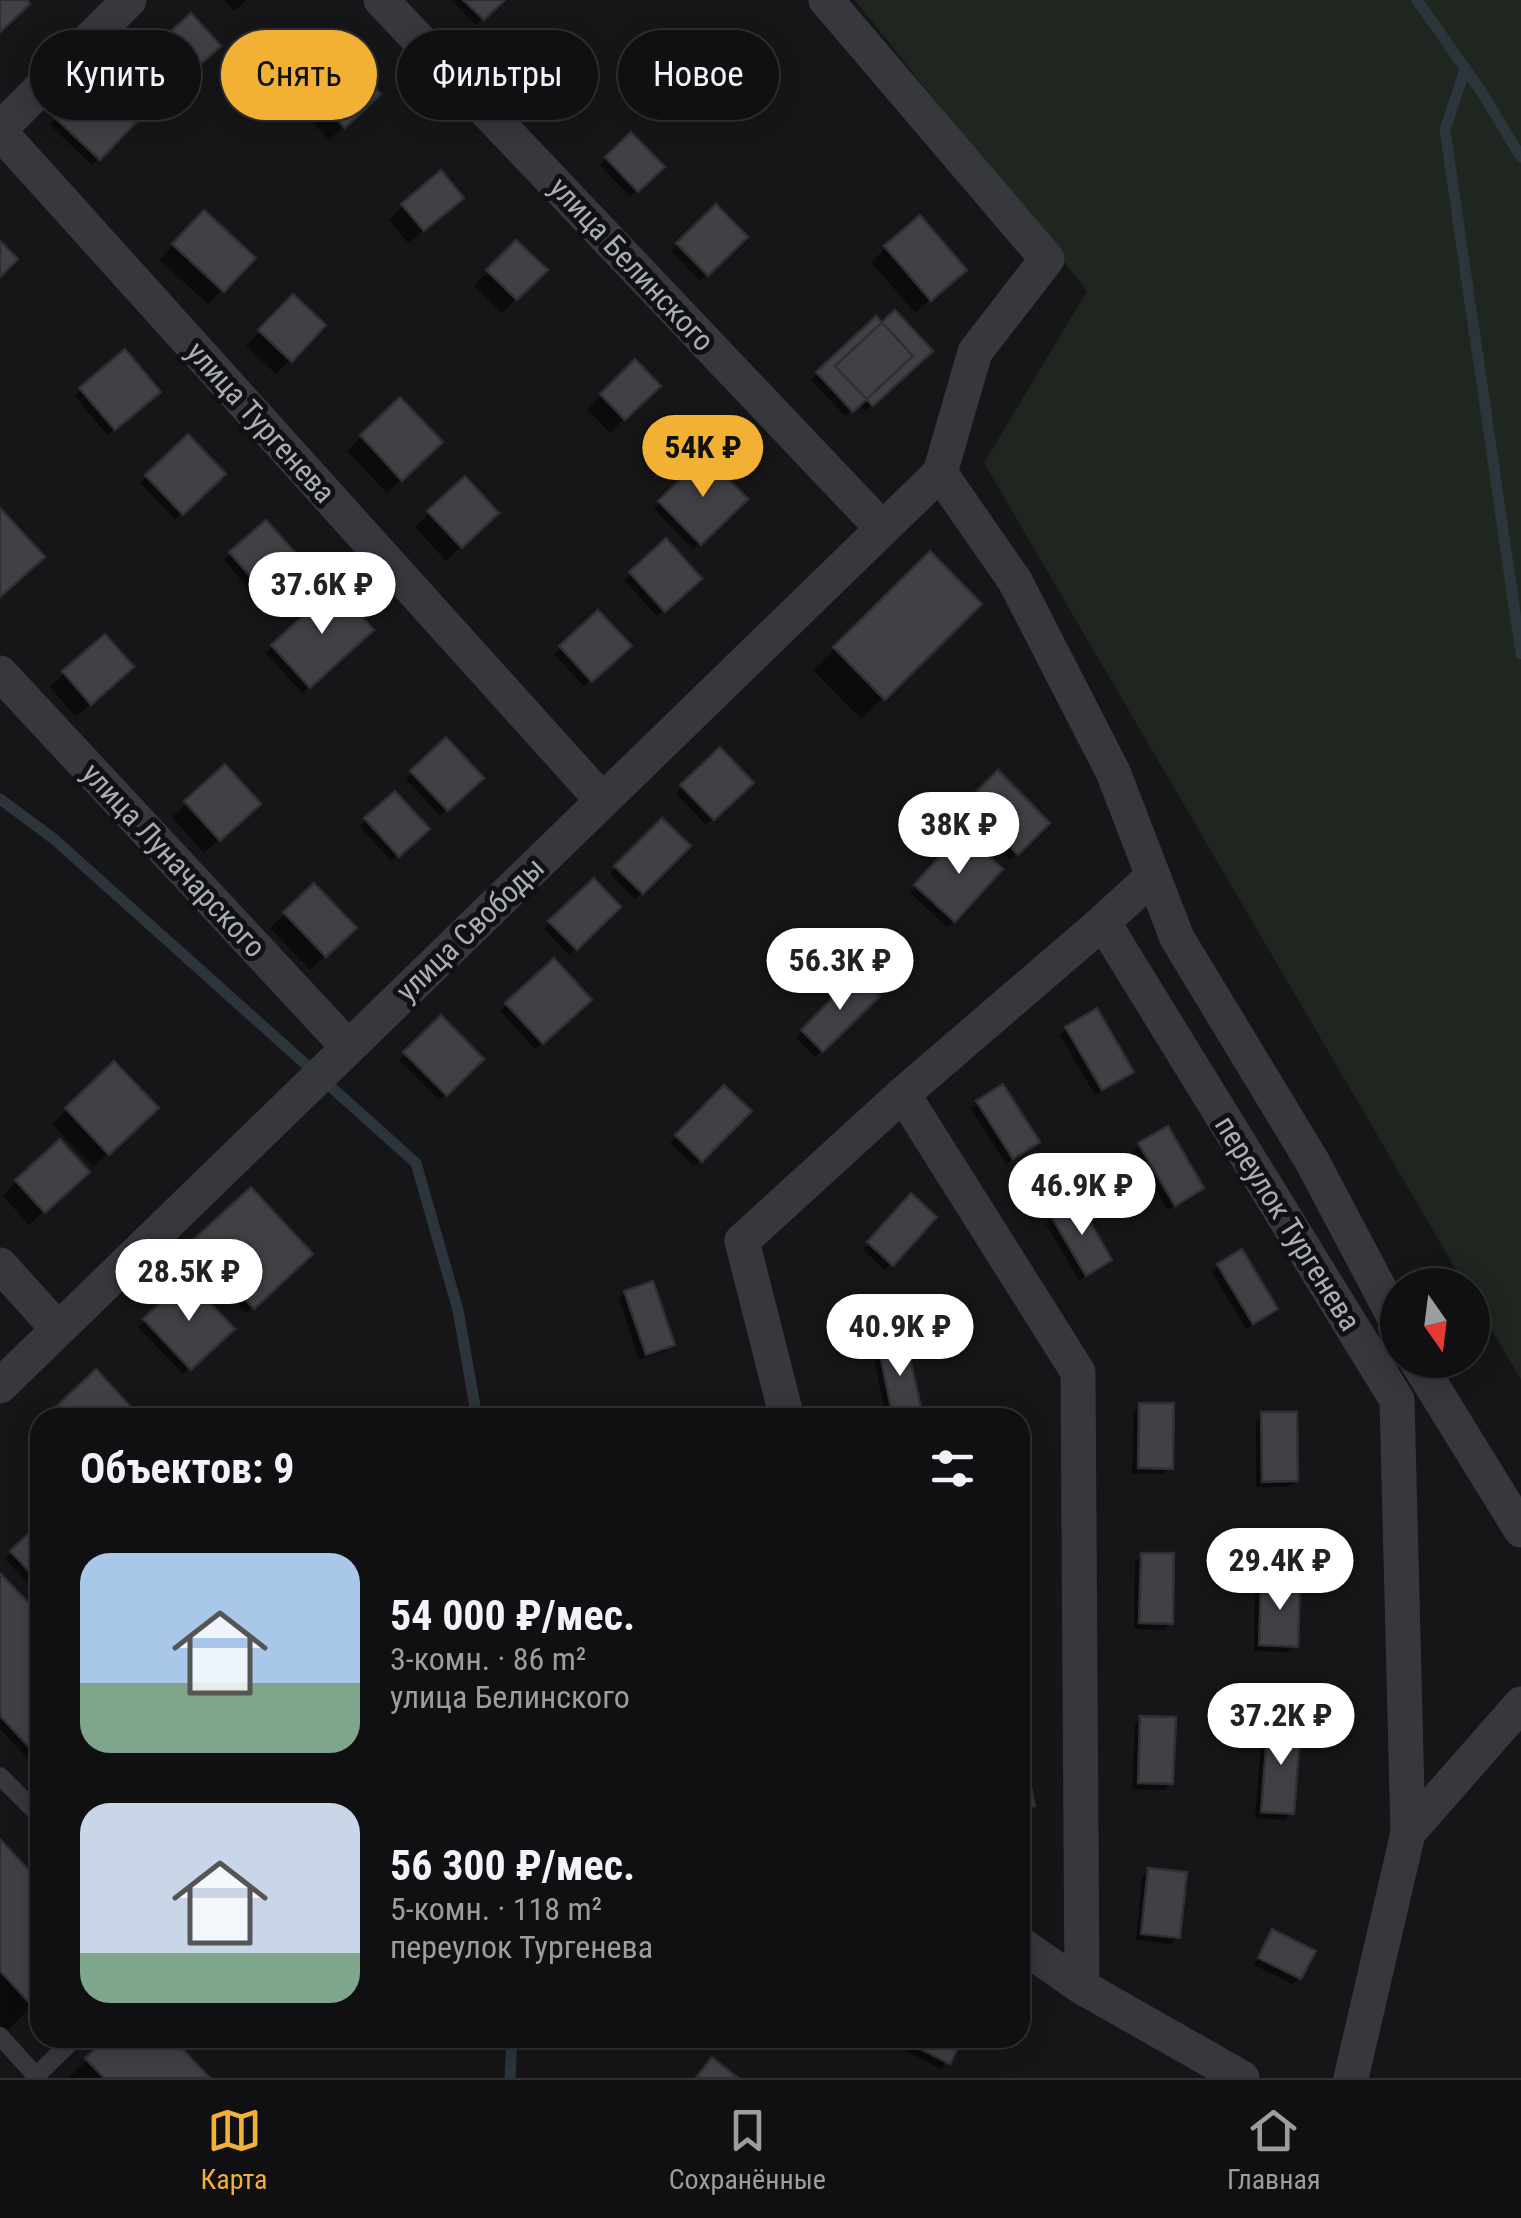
<!DOCTYPE html>
<html lang="ru">
<meta charset="utf-8">
<style>
:root{--surface:#101012;--page:#1e1e20;--text:#f1f3f6;--muted:#9c9d9f;--line:#303032;--accent:#f2b134}
body{margin:0;font-family:"Roboto Condensed",sans-serif;background:var(--page);color:var(--text);height:100vh;display:flex;flex-direction:column;font-size:38px;white-space:nowrap}
*{box-sizing:border-box;margin:0}
p{font-size:32px;color:var(--muted)}
.icon{flex:none;width:55px;height:55px;fill:none;stroke:currentColor;stroke-width:2;stroke-linecap:round;stroke-linejoin:round}
.map{position:relative;flex:1;overflow:hidden}
.panel{position:absolute;left:30px;top:1408px;width:1000px;height:640px;display:flex;flex-direction:column;background:var(--surface);border-radius:30px;box-shadow:0 5px 25px #0003,0 0 0 2px var(--line)}
.panel>*{flex:none}
.hud{position:absolute;left:30px;top:30px;width:1000px;height:90px;display:flex;gap:20px}
.needle{width:65px;rotate:166deg}
.controls{position:absolute;left:1380px;top:1268px;display:grid;gap:20px}
.controls a{display:grid;place-items:center;width:110px;height:110px;border-radius:50%;background:var(--surface);box-shadow:0 5px 25px #0003,0 0 0 2px var(--line);font-size:50px}
.price{position:absolute;translate:-50% -85px;padding:0 22px;border-radius:35px;background:#fff;color:#222;font-size:32px;line-height:65px;filter:drop-shadow(0 2px 5px #0008)}
.price::after{content:'';position:absolute;left:50%;top:60px;width:30px;height:22px;margin-left:-15px;background:inherit;clip-path:polygon(0 0,100% 0,50% 100%)}
.price.active{background:var(--accent);color:#111}
ul{padding:0;list-style:none}
li{display:flex;align-items:center;gap:30px;height:250px;padding:0 50px}
li span{display:grid;place-items:center;flex:none;width:280px;height:200px;border-radius:30px;color:#555}
li>.icon{margin-inline-start:auto}
span .icon{width:120px;height:120px;fill:#fffc;stroke-width:1}
li b{font-size:42px}
h2{display:flex;justify-content:space-between;align-items:center;height:120px;padding:0 50px;font-size:42px}
.chip{padding:0 35px;border-radius:45px;background:var(--surface);box-shadow:0 5px 25px #0003,0 0 0 2px var(--line);font-size:35px;line-height:90px}
.chip.active{background:var(--accent);color:#111}
.dock{display:flex;justify-content:space-around;align-items:center;height:140px;border-top:2px solid var(--line);background:var(--surface);font-size:28px;color:var(--muted)}
.dock a{display:grid;justify-items:center;gap:5px}
.dock .active{color:var(--accent)}
.map>svg:first-child{display:block}
.green{fill:#1e261f}
.shadow{fill:#0007}
.lines{fill:none;stroke-linecap:round;stroke-linejoin:round}
.stream{stroke:#2c353c;stroke-width:11}
.building{fill:#404145;stroke:#303034;stroke-width:2.5}
.service{stroke:#37383d;stroke-width:18}
.minor{stroke:#37383d;stroke-width:35}
.labels{text-anchor:middle;dominant-baseline:central;stroke-width:10;stroke-linejoin:round;paint-order:stroke}
.street-label{font-size:30px;fill:#a8adb8;stroke:#111113}
</style>
<div class="map">
<svg width="1521" height="2078" viewBox="0 0 1521 2078">
<rect width="100%" height="100%" fill="#161618"/>
<path class="green" d="M855 0H1521V1380L1473 1297 1472 1285H1465L984 463 1087 291Z"/>
<path class="shadow" d="M224 0H247L234 11Z
M451 0H501L476 25Z
M191 16 217 46 175 85 148 56Z
M566 40 594 71 542 118 514 88Z
M347 63 377 94 329 140 300 109Z
M102 71 143 111 92 165 50 125Z
M631 135 661 167 630 197 600 165Z
M403 206 447 212 408 243 389 220Z
M716 208 745 237 700 281 671 251Z
M204 213 252 258 208 304 159 260Z
M516 243 544 270 502 313 474 286Z
M886 248 949 284 915 313 871 262Z
M293 297 323 325 276 374 246 346Z
M875 319 882 326 929 351 865 411 858 404 845 416 811 380Z
M635 363 657 386 610 433 587 409Z
M81 390 151 398 107 435 75 396Z
M400 400 440 442 387 493 347 451Z
M188 437 222 474 175 519 140 483Z
M705 459 745 499 693 549 654 509Z
M464 480 496 513 446 561 415 527Z
M266 523 298 560 257 598 224 560Z
M666 542 699 579 657 616 624 580Z
M930 555 978 604 861 719 813 670Z
M334 590 370 630 302 693 266 653Z
M598 613 628 646 584 686 554 654Z
M64 673 116 681 76 717 50 687Z
M446 741 480 778 440 816 406 779Z
M720 751 750 783 706 825 676 793Z
M225 768 243 818 204 853 172 817Z
M998 774 1047 823 1010 860 961 810Z
M395 795 426 829 391 861 360 826Z
M662 821 687 846 635 899 610 874Z
M962 836 999 869 947 927 910 893Z
M593 882 618 907 569 955 544 929Z
M314 886 340 942 310 970 270 928Z
M553 962 588 1000 535 1049 500 1011Z
M857 977 876 996 815 1057 796 1038Z
M441 1018 481 1059 439 1100 399 1060Z
M1066 1029 1131 1071 1095 1095 1060 1035Z
M114 1065 155 1108 93 1167 52 1124Z
M724 1088 748 1111 694 1166 670 1143Z
M978 1103 1037 1142 1006 1164 971 1109Z
M1140 1145 1201 1188 1168 1210 1133 1152Z
M17 1181 72 1186 29 1225 3 1196Z
M251 1190 310 1254 246 1313 188 1249Z
M911 1197 933 1217 885 1270 863 1250Z
M1053 1218 1109 1260 1079 1280 1046 1224Z
M1218 1266 1275 1309 1246 1329 1212 1272Z
M186 1282 231 1329 183 1374 138 1327Z
M625 1293 672 1344 666 1351 639 1360 619 1299Z
M880 1353 918 1406 912 1413 886 1418 874 1359Z
M1140 1405 1170 1468 1163 1474H1132L1134 1412Z
M1262 1415 1295 1480 1289 1487H1256V1421Z
M40 1425V1446L30 1435Z
M40 1526V1596L5 1559Z
M1142 1555 1170 1623 1164 1630 1134 1629 1135 1562Z
M0 1576 40 1619V1772L0 1729Z
M1262 1582 1295 1646 1289 1652 1254 1651 1255 1589Z
M1141 1718 1171 1783 1164 1790 1132 1789 1135 1725Z
M1269 1723 1291 1813 1285 1820 1255 1818 1262 1730Z
M0 1842 40 1885V2000L3 2034 0 2030Z
M1149 1871 1178 1937 1171 1944 1136 1940 1142 1877Z
M1273 1932 1299 1978 1293 1984 1254 1965Z
M111 2038H169L206 2078H68Z
M895 2038H960L941 2069 892 2044Z"/>
<g class="lines">
<path class="stream" d="M1417 0 1481 91 1521 157
M1465 69 1445 130 1521 654
M0 799 54 839 416 1163 458 1310 477 1418
M510 2078 512 2038"/>
</g>
<path class="building" d="M0 0H27L30 4 0 32Z
M463 0H505L484 20Z
M191 13 221 46 182 81 152 48Z
M566 37 597 71 550 114 519 80Z
M347 59 381 94 345 128 312 93Z
M102 68 147 111 100 160 54 117Z
M631 132 665 167 638 192 605 157Z
M441 170 464 198 424 231 401 204Z
M716 204 748 237 708 276 676 243Z
M204 210 256 258 224 292 172 244Z
M920 215 967 270 931 301 884 246Z
M516 240 548 270 517 300 486 270Z
M0 241 18 259 0 277Z
M293 294 326 325 292 362 258 330Z
M895 310 933 351 873 406 835 366Z
M876 316 913 356 853 412 816 372Z
M125 349 161 392 115 430 79 388Z
M635 359 661 386 625 420 600 394Z
M400 397 443 442 402 481 360 435Z
M188 434 226 474 183 515 145 475Z
M705 455 748 499 701 545 658 501Z
M465 476 499 513 462 548 427 511Z
M0 508 45 557 0 597Z
M266 520 302 560 265 593 229 552Z
M666 538 702 579 665 612 629 572Z
M930 551 982 604 885 700 833 647Z
M335 587 374 630 310 688 271 645Z
M598 610 632 646 592 682 559 646Z
M105 634 134 667 91 705 62 671Z
M446 737 484 778 448 811 410 771Z
M720 747 754 783 714 820 680 785Z
M225 764 261 804 220 841 184 801Z
M998 770 1050 823 1018 855 966 802Z
M395 791 430 829 399 857 364 818Z
M662 818 691 846 643 894 614 866Z
M962 832 1003 869 955 922 914 885Z
M594 878 621 907 577 950 548 921Z
M314 883 357 928 326 957 283 912Z
M554 958 592 1000 543 1044 505 1003Z
M857 973 880 996 823 1052 801 1030Z
M1097 1008 1134 1072 1102 1090 1065 1027Z
M441 1015 484 1059 447 1096 403 1052Z
M114 1061 159 1108 109 1155 65 1108Z
M1003 1084 1040 1142 1013 1159 976 1101Z
M724 1085 752 1111 702 1162 675 1135Z
M1168 1126 1204 1188 1175 1206 1138 1143Z
M60 1139 90 1172 45 1213 15 1180Z
M251 1187 313 1254 254 1309 192 1241Z
M911 1193 937 1217 893 1266 867 1242Z
M1078 1201 1112 1260 1086 1276 1051 1216Z
M1242 1249 1278 1309 1253 1324 1217 1264Z
M186 1278 235 1329 191 1370 143 1319Z
M653 1281 675 1345 646 1355 624 1291Z
M907 1345 921 1407 892 1413 879 1350Z
M96 1369 141 1418H44Z
M1139 1403H1174L1173 1469 1138 1468Z
M1261 1412H1297L1298 1481 1262 1482Z
M40 1523V1583L10 1551Z
M1141 1553H1174L1173 1624 1139 1623Z
M0 1573 40 1615V1759L0 1716Z
M1261 1580H1300L1298 1647 1259 1645Z
M1140 1716 1176 1717 1173 1784 1138 1783Z
M1268 1721 1301 1723 1294 1814 1261 1812Z
M1023 1749 1035 1806 1020 1809V1750Z
M0 1839 40 1882V2001L33 2007 0 1971Z
M1148 1868 1187 1872 1180 1938 1141 1934Z
M1272 1929 1316 1951 1301 1979 1258 1958Z
M107 2038H172L210 2078H104L85 2058Z
M898 2038H963L950 2064Z
M712 2057 738 2078H696Z"/>
<g class="lines">
<path class="service" d="M0 1776 40 1816
M0 2036 38 2078
M34 2078 75 2038"/>
<path class="minor" d="M381 0 882 528
M0 129 129 0
M0 132 602 800
M940 473 1015 581 1113 772 1177 938 1312 1161 1398 1324
M0 673 348 1047
M1103 922 1152 877
M903 1094 1103 922 1397 1400 1408 1833 1351 2078
M0 1265 58 1329
M1416 1360 1521 1530
M0 1386 940 473 975 352 1047 259 826 0
M787 1418 742 1241 903 1094 1078 1372 1082 1987
M1408 1833 1521 1704
M1020 1944 1082 1987 1242 2078"/>
</g>
<g class="labels">
<g class="street-label">
<text transform="translate(632 264) rotate(47)">улица Белинского</text>
<text transform="translate(261 422) rotate(48)">улица Тургенева</text>
<text transform="translate(174 860) rotate(47)">улица Луначарского</text>
<text transform="translate(470 929) rotate(-44)">улица Свободы</text>
<text transform="translate(1288 1223) rotate(58)">переулок Тургенева</text>
</g>
</g>
</svg>
<div class="controls">
<a><svg class="needle" viewBox="-14 -14 28 28"><path d="M0-13l5 13h-10z" fill="#e53935"/><path d="M0 13l5-13h-10z" fill="#9c9d9f"/></svg></a>
</div>
<b class="price active" style="left:703px;top:500px">54K ₽</b>
<b class="price" style="left:322px;top:637px">37.6K ₽</b>
<b class="price" style="left:959px;top:877px">38K ₽</b>
<b class="price" style="left:840px;top:1013px">56.3K ₽</b>
<b class="price" style="left:1082px;top:1238px">46.9K ₽</b>
<b class="price" style="left:189px;top:1324px">28.5K ₽</b>
<b class="price" style="left:900px;top:1379px">40.9K ₽</b>
<b class="price" style="left:1280px;top:1613px">29.4K ₽</b>
<b class="price" style="left:1281px;top:1768px">37.2K ₽</b>
<div class="hud">
<a class="chip">Купить</a>
<a class="chip active">Снять</a>
<a class="chip">Фильтры</a>
<a class="chip">Новое</a>
</div>
<section class="panel">
<h2>Объектов: 9<svg class="icon" aria-label="filters" viewBox="0 0 24 24"><path d="M4 7h16M4 17h16"/><circle cx="9" cy="7" r="2"/><circle cx="15" cy="17" r="2"/></svg></h2>
<ul>
<li><span style="background:linear-gradient(#a9c7e8 65%,#7fa58c 0)"><svg class="icon" aria-label="home" viewBox="0 0 24 24"><path d="M3 11l9-7 9 7M6 9v11h12V9"/></svg></span><div><b>54 000 ₽/мес.</b><p>3-комн. · 86 m²</p><p>улица Белинского</p></div></li>
<li><span style="background:linear-gradient(#c9d6e8 75%,#7fa58c 0)"><svg class="icon" aria-label="home" viewBox="0 0 24 24"><path d="M3 11l9-7 9 7M6 9v11h12V9"/></svg></span><div><b>56 300 ₽/мес.</b><p>5-комн. · 118 m²</p><p>переулок Тургенева</p></div></li>
</ul>
</section>
</div>
<nav class="dock">
<a class="active"><svg class="icon" aria-label="map" viewBox="0 0 24 24"><path d="M3 6l6-2 6 2 6-2v14l-6 2-6-2-6 2zM9 4v14M15 6v14"/></svg>Карта</a>
<a><svg class="icon" aria-label="saved" viewBox="0 0 24 24"><path d="M7 4h10v16l-5-4-5 4z"/></svg>Сохранённые</a>
<a><svg class="icon" aria-label="home" viewBox="0 0 24 24"><path d="M3 11l9-7 9 7M6 9v11h12V9"/></svg>Главная</a>
</nav>
